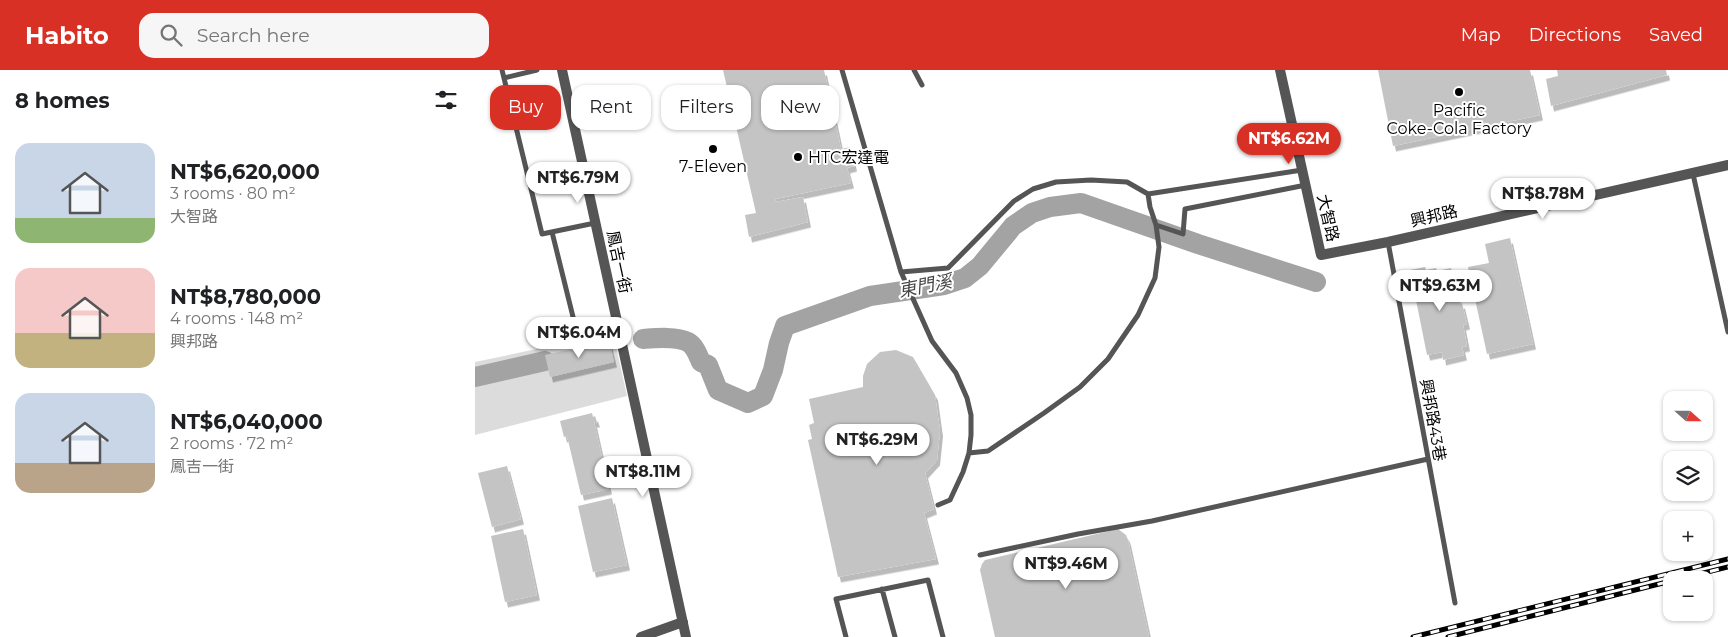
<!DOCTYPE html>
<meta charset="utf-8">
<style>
:root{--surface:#fff;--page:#f6f6f6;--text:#202124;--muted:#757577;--accent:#d93025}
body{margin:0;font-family:Montserrat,"Noto Sans TC",sans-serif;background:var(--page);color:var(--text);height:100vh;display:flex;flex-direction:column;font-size:19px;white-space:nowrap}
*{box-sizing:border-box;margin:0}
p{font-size:16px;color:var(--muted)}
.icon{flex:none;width:28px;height:28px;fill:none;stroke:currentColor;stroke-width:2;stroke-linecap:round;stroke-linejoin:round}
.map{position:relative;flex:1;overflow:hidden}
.sheet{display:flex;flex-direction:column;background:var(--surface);width:475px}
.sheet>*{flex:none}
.hud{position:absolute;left:15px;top:15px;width:475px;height:45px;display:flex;gap:10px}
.needle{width:32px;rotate:111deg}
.fabs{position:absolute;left:1188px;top:321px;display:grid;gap:10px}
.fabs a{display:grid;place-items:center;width:50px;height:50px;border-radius:10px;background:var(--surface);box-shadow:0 1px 4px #0004;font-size:25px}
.price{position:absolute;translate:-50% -42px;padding:0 11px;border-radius:18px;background:#fff;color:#222;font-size:16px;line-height:32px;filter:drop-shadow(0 1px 2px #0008)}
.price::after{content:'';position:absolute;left:50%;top:30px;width:15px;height:11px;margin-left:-8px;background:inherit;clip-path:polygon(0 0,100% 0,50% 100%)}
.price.on{background:var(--accent);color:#fff}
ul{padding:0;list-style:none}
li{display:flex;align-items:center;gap:15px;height:125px;padding:0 15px}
li span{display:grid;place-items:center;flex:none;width:140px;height:100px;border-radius:15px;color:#555}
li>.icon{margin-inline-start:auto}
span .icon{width:60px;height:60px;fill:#fffc;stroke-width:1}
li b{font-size:21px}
h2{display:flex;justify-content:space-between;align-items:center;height:60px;padding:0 15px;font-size:21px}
.chip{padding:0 18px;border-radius:15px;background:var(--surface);box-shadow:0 1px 4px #0004;font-size:18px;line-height:45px}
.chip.on{background:var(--accent);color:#fff}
header{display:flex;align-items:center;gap:30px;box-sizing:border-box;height:70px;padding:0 25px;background:var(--accent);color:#fff}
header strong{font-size:24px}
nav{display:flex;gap:28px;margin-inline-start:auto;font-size:18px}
.search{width:350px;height:45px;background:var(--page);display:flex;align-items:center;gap:12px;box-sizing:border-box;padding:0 18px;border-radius:15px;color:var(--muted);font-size:19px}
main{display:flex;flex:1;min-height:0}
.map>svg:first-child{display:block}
.green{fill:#dcdcdc}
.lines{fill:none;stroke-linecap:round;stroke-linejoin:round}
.river{stroke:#a3a3a3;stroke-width:20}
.building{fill:#c4c4c4;filter:url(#shadow)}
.service{stroke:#555;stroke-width:5}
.minor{stroke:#555;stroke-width:10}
.rail-casing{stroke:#000;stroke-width:5}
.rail{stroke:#fff;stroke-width:3;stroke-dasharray:9;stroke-linecap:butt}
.poi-dot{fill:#000;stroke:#fff;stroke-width:2}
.labels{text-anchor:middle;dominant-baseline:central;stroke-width:4;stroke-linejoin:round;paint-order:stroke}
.poi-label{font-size:16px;fill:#000;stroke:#fff}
.street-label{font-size:16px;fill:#000;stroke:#fff}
.water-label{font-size:18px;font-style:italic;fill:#444;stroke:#fff}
</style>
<header>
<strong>Habito</strong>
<div class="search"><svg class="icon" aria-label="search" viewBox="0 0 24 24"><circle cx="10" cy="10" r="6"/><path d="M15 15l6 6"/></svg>Search here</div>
<nav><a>Map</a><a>Directions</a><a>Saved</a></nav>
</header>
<main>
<section class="sheet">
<h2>8 homes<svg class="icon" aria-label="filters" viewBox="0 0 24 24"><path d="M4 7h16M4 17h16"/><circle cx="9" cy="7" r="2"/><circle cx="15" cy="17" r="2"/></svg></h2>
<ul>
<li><span style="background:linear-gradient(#c9d6e8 75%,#8fb573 0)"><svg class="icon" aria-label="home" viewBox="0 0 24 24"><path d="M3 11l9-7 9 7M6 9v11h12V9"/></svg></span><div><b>NT$6,620,000</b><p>3 rooms · 80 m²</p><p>大智路</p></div></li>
<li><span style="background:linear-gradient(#f6c9c9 65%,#c2b280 0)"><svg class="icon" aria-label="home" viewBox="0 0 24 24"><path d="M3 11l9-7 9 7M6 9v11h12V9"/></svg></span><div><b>NT$8,780,000</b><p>4 rooms · 148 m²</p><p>興邦路</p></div></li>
<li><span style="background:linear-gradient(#c9d6e8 70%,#b9a48a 0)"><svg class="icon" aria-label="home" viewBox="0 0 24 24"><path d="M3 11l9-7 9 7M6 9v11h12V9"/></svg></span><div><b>NT$6,040,000</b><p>2 rooms · 72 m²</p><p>鳳吉一街</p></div></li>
</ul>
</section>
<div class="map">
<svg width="1253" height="567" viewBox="0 0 1253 567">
<defs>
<filter id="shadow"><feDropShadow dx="3" dy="5.5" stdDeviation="0" flood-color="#0004"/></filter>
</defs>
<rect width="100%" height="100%" fill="#fff"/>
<path class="green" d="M138 263 152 326 0 365V292Z"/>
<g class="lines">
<path class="river" d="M168 269C181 268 201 266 213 272 220 276 223 285 226 292L233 295 243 320 273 333 288 326 298 300 304 273 310 256 395 226 469 215 490 208 505 196 538 156 557 143 575 137 606 133 723 174 841 212
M0 307 70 291"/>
</g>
<path class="building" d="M248 0H349L366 79 375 77 379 96 372 98 376 113 300 129 301 132 328 127 333 152 274 167 270 145 281 143Z
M903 0H1055L1065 45 918 76Z
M1082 0H1191L1192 5 1076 36 1071 9 1083 6Z
M1035 168 1058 274 1012 284 993 197 1014 193 1010 174Z
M950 197 951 200 961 198 962 201 976 198 984 234 987 233 992 254 988 255 992 276 987 277 989 285 968 290 967 282 952 285 935 200Z
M134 271 139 292 75 307 70 285Z
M421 280 438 287 460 325 465 361 462 390 450 403 459 439 449 443 461 489 363 507 333 370 337 369 334 355 339 353 334 329 388 317V306L392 294 405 282Z
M117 343 118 347 120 346 122 352H119L134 419 106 425 92 366 89 367 85 351Z
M32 396 46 449 17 457 3 403Z
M137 428 152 495 118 502 103 436Z
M48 459 62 525 30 532 16 466Z
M643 459 651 465 653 470 674 567H520L505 500 507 494 510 490Z"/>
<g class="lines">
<path class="service" d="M27 0 67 164 120 153
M367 0 426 202 457 271 481 303 492 328 496 345V365L494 383 488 402 475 430 463 435
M439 0 447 15
M29 8 62 0
M827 100 673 124 675 137 681 155 708 164 710 139 831 115
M1218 104 1253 262
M77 162 103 267 143 257
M913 172 980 533
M426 202 473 198 539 131 558 119 581 112 616 110 652 112 673 124
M494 383 513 381 569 343 605 317 633 289 663 245 680 208 684 177 681 155
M505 485 603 464 677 451 953 389
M407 519 420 567
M371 567 361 529 453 510 468 567"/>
<path class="minor" d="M87 0 211 567
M805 0 846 185 913 172 1253 95
M166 567 208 552"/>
<g class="rail-casing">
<path id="rail" d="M1200 510 1253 497
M938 567 1253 489
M973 567 1196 511"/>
</g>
<use href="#rail" class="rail"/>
</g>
<g class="poi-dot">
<circle cx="984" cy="22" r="5"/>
<circle cx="238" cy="79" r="5"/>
<circle cx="323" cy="87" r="5"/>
</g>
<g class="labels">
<g class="poi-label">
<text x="984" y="40">Pacific<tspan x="984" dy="18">Coke-Cola Factory</tspan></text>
<text x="333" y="87" text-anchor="start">HTC宏達電</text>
<text x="238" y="96">7-Eleven</text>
</g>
<g class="street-label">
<text transform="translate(959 146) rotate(-13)">興邦路</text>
<text transform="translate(853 148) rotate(77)">大智路</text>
<text transform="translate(144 192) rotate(78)">鳳吉一街</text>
<text transform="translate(958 350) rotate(80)">興邦路43巷</text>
</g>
<g class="water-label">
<text transform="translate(450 216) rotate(-11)">東門溪</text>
</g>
</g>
</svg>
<div class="fabs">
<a><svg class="needle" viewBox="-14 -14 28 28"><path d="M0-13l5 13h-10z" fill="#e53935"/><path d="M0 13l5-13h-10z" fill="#757577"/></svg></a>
<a><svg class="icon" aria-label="layers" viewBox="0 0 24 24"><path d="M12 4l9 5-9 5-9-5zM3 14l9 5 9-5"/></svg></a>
<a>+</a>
<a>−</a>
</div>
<b class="price on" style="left:814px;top:95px">NT$6.62M</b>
<b class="price" style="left:103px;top:134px">NT$6.79M</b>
<b class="price" style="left:1068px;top:150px">NT$8.78M</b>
<b class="price" style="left:965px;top:242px">NT$9.63M</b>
<b class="price" style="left:104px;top:289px">NT$6.04M</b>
<b class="price" style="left:402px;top:396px">NT$6.29M</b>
<b class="price" style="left:168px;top:428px">NT$8.11M</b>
<b class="price" style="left:591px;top:520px">NT$9.46M</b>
<div class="hud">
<a class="chip on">Buy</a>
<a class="chip">Rent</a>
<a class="chip">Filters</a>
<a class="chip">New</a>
</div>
</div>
</main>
